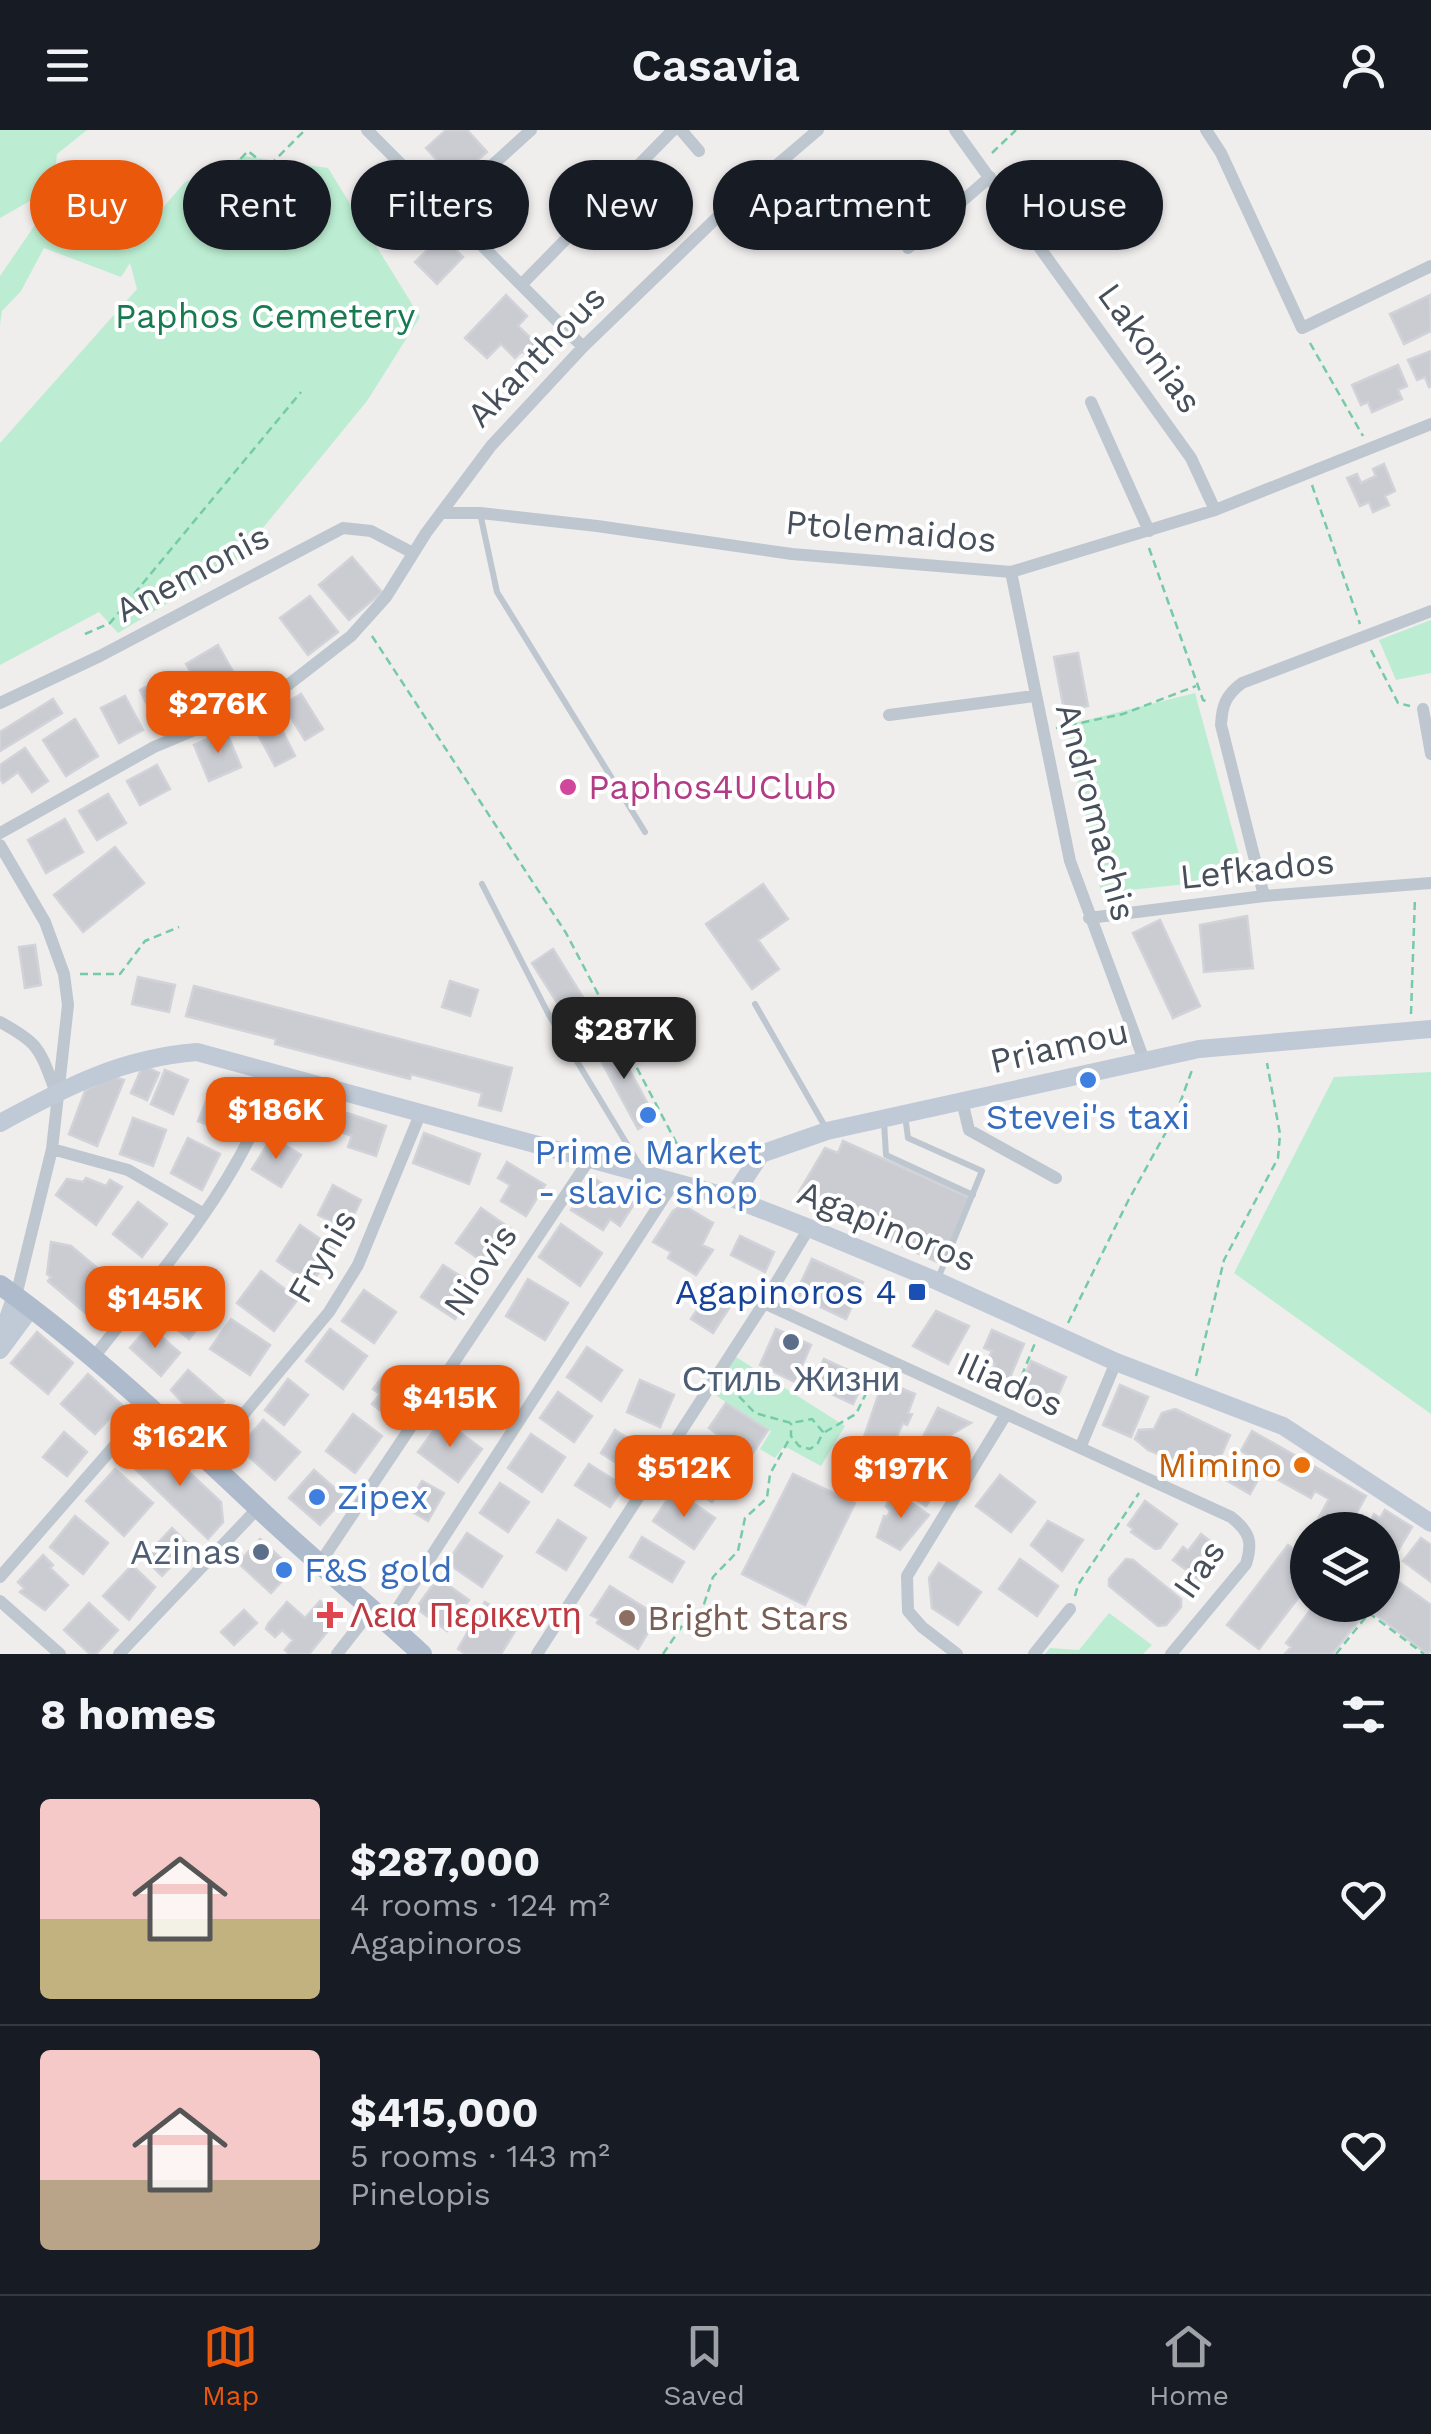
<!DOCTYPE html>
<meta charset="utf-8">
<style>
:root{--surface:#171b24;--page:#242831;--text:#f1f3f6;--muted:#9ea1a6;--line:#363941;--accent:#ea580c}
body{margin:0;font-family:"Work Sans",sans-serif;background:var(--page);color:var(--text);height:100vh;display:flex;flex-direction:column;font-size:38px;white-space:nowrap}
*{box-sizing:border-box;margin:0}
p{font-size:32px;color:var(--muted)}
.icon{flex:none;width:55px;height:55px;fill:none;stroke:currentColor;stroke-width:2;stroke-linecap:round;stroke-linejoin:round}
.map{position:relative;height:1524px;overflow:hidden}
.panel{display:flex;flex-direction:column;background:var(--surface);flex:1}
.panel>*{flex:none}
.top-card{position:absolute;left:30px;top:30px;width:1372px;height:90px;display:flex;gap:20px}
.controls{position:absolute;left:1290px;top:1382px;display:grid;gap:20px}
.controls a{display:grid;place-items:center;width:110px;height:110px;border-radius:50%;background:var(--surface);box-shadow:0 2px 8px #0004;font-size:50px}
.price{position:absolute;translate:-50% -85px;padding:0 22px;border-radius:20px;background:var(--accent);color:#fff;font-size:32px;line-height:65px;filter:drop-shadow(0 2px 5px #0008)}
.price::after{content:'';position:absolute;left:50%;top:60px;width:30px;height:22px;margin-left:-15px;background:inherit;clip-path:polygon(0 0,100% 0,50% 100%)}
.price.selected{background:#222;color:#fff}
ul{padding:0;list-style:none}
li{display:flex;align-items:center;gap:30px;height:250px;padding:0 40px}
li+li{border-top:2px solid var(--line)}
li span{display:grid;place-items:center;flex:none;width:280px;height:200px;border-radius:10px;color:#555}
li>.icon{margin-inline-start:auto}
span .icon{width:120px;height:120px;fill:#fffc;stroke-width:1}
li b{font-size:42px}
h2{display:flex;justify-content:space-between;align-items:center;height:120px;padding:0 40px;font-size:42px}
.tag{padding:0 35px;border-radius:45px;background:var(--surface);box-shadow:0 2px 8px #0004;font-size:35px;line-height:90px}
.tag.selected{background:var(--accent);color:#fff}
header{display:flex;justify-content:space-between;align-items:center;height:130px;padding:0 40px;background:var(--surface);font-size:45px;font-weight:600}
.tabs{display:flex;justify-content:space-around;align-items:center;height:140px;border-top:2px solid var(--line);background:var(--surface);font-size:28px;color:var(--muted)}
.tabs a{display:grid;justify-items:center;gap:5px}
.tabs .selected{color:var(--accent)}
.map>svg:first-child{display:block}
.green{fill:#bcedd2}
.building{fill:#caccd2;stroke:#d1d3d9;stroke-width:2.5}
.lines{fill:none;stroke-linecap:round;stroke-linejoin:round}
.path{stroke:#75cba6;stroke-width:2.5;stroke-dasharray:8 5;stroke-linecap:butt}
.lane{stroke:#bec7cf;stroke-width:6}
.street{stroke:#bec7cf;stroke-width:12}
.secondary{stroke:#c0c9d6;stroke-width:18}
.primary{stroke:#adbbcc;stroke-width:20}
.hotel-dot{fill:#d1479c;stroke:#fff;stroke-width:4}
.shop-dot{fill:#3f7fe0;stroke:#fff;stroke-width:4}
.transit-dot{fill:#1a4fb4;stroke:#fff;stroke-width:4}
.service-dot{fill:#5c6f8a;stroke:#fff;stroke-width:4}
.food-dot{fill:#e8710a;stroke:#fff;stroke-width:4}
.health-dot{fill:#e0444e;stroke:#fff;stroke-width:4}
.education-dot{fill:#8d6e63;stroke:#fff;stroke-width:4}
.labels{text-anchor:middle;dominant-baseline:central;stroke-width:8;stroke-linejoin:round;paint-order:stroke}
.park-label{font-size:35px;fill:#187a50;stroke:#fff}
.street-label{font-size:35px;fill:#464f5a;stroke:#fff}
.hotel-label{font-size:35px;fill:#b23c85;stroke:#fff;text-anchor:start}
.shop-label{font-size:35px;fill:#366cbe;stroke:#fff}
.transit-label{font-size:35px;fill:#164399;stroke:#fff;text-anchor:end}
.service-label{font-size:35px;fill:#4e5e75;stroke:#fff}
.food-label{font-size:35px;fill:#c56008;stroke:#fff;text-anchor:end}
.health-label{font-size:35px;fill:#be3a42;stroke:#fff;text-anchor:start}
.education-label{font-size:35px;fill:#785e54;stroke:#fff;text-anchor:start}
</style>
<header><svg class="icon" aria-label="menu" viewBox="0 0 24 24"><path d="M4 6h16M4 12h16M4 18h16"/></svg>Casavia<svg class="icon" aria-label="person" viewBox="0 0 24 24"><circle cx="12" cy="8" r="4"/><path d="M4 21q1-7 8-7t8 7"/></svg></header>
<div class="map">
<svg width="1431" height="1524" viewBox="0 0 1431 1524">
<rect width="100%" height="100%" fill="#f0eded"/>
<path class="green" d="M0 0H87L57 24 50 89 54 100 117 120 130 116 185 52 244 26 328 38 420 187 367 271 235 432 118 503 99 482 0 535V313L137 159 130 133 121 147 44 118 21 161 2 181 0 195V146L37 92V67L0 88Z
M1431 490V543L1396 550 1379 510Z
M1195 563 1240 728 1225 750 1101 763 1067 595Z
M1431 942V1284L1234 1143 1334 947Z
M736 1227 845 1296 821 1336 784 1316 775 1328 760 1319 771 1301 712 1263Z
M1109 1483 1152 1515 1143 1524H1045L1050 1518 1079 1520Z"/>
<path class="building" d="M446 0H467L487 22 455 50 426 18Z
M398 56 433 91 415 110 379 75Z
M442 106 463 127 437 154 415 132Z
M506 165 527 186 518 196 542 219 532 230 522 221 515 228 501 214 487 228 465 208Z
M1430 165 1431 201 1404 214 1390 184Z
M1431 221V256L1429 257 1425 247 1417 250 1408 230Z
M1398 235 1407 256 1398 260 1402 269 1372 282 1368 272 1361 275 1352 255Z
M1384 334 1395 361 1385 366 1389 375 1373 382 1369 372 1360 376 1347 348 1357 344 1361 353 1376 346 1373 339Z
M352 427 382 462 349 490 319 455Z
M310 466 338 502 308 525 280 488Z
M218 515 240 554 209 573 186 534Z
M1078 523 1088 576 1064 580 1054 527Z
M172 544 188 578 156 593 140 560Z
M301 564 323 599 305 610 283 575Z
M125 566 143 600 119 613 101 578Z
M53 569 62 583 0 621V602Z
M273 582 295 626 275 636 252 593Z
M75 589 98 626 66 646 43 610Z
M226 601 241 637 209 651 194 615Z
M25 618 48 651 32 662 18 642 3 653 0 648V635Z
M157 635 170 659 140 675 127 651Z
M108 664 126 693 97 710 79 681Z
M65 689 83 722 46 743 28 710Z
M115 717 144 753 83 802 54 765Z
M763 754 788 789 758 810 779 839 752 859 706 794Z
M1247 786 1253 838 1204 842 1200 795Z
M1160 790 1200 876 1173 888 1133 803Z
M35 815 41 855 25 858 19 817Z
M553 819 584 869 563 882 532 833Z
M138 847 175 855 169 882 132 874Z
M450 851 478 860 470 886 442 877Z
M194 856 512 938 501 981 479 975 482 963 411 944 410 949 275 914 276 909 186 886Z
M610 904 656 989 638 999 592 914Z
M143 935 159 943 147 970 131 963Z
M165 940 188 950 173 984 151 974Z
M111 946 124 950 97 1016 69 1004 85 961Z
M214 952 244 963 228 1003 198 991Z
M289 964 336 981 327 1007 279 990Z
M347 983 386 996 376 1026 348 1017 352 1006 341 1002Z
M133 988 166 1000 153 1036 120 1024Z
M424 1003 480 1024 469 1054 413 1033Z
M272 1007 301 1025 281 1057 252 1039Z
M188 1008 220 1024 202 1060 171 1043Z
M843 1011 971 1068 942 1134 821 1080V1072L799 1062 825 1018 838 1023Z
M507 1032 545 1055 526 1086 501 1071 510 1055 498 1048Z
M592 1047 634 1074 620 1096 610 1089 603 1100 571 1080Z
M86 1048 106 1056 110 1050 122 1057 96 1095 56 1065 67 1049 83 1052Z
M333 1055 361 1070 347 1099 318 1085Z
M138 1072 167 1094 142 1127 113 1104Z
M683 1075 713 1093 702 1115 713 1120 696 1145 668 1128 671 1122 653 1112 673 1081Z
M481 1078 514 1101 489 1136 456 1113Z
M561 1094 602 1123 580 1156 539 1127Z
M300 1095 335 1119 311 1154 277 1131Z
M740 1106 774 1122 765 1142 731 1125Z
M51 1112 71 1116 120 1157 96 1186 92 1183 89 1186 48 1151 51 1147 47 1144Z
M812 1129 863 1152 846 1189 795 1165Z
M443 1135 476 1156 455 1189 421 1167Z
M261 1141 298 1169 274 1201 237 1173Z
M173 1147 213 1179 189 1209 149 1177Z
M528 1149 568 1173 545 1210 506 1186Z
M717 1150 738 1164 713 1203 691 1189Z
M364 1160 396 1182 374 1213 342 1191Z
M936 1181 969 1196 948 1234 913 1216Z
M231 1189 270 1215 250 1245 210 1219Z
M149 1196 180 1223 161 1246 130 1218Z
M330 1199 367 1226 343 1259 306 1231Z
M776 1199 811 1215 795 1252 760 1235Z
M992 1200 1024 1214 1005 1259 988 1251 995 1234 987 1231 992 1221 984 1218Z
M37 1202 73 1233 48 1264 11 1233Z
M587 1217 622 1240 601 1271 567 1247Z
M824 1229 865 1248 853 1274 812 1255Z
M1031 1231 1066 1247 1050 1283 1021 1270 1027 1256 1022 1253Z
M188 1240 224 1271 208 1288 192 1279 190 1281 171 1260Z
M387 1241 412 1261 404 1271 411 1276 398 1294 372 1274 380 1264 373 1259Z
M477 1241 512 1267 488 1299 453 1273Z
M88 1244 122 1275 95 1304 61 1274Z
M288 1249 308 1265 284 1295 265 1280Z
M640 1250 674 1265 660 1297 627 1282Z
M883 1251 915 1264 908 1283 912 1284 907 1295 903 1293 888 1326 861 1316Z
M1120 1255 1148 1267 1131 1307 1103 1295Z
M558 1262 592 1286 574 1312 540 1288Z
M726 1273 768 1300 749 1329 709 1298Z
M938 1278 971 1293 921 1322 916 1320Z
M1175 1279 1230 1305 1218 1333V1342L1208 1345 1199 1339 1198 1331 1182 1334 1148 1320 1135 1309 1139 1300 1154 1299 1162 1283Z
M353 1284 382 1306 355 1343 326 1321Z
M442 1289 482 1319 458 1352 418 1322Z
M263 1290 300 1322 275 1350 239 1318Z
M615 1300 645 1319 631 1342 601 1323Z
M1252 1301 1366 1366 1347 1400H1312L1329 1369 1315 1361 1311 1368 1275 1348 1279 1342 1266 1335 1250 1364 1226 1350 1237 1331 1246 1336 1251 1327 1241 1321Z
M64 1302 87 1322 67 1346 43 1327Z
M531 1304 565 1327 542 1362 508 1338Z
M160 1315 221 1372 223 1392 208 1409 129 1333 143 1318Z
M697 1317 733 1341 712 1372 676 1348Z
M951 1321 959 1326 926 1376 898 1358Z
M589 1334 624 1356 610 1377 575 1355Z
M115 1339 153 1373 124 1406 86 1371Z
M314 1340 345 1367 320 1395 289 1368Z
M793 1344 855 1373 805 1475 742 1444Z
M1000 1345 1035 1372 1011 1402 976 1376Z
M422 1351 444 1363 428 1391 406 1378Z
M500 1353 529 1372 508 1402 480 1383Z
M674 1360 715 1388 694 1419 653 1391Z
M894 1361 929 1385 900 1420 877 1407 884 1386 887 1387 890 1381 886 1376Z
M1145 1371 1177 1394 1160 1418 1155 1419 1131 1402 1133 1399 1128 1395Z
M1385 1380 1412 1397 1396 1424 1388 1419 1382 1428V1400H1367L1374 1384 1380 1388Z
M75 1386 108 1413 83 1444 50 1417Z
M558 1390 586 1408 566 1440 537 1422Z
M1048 1391 1083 1410 1062 1441 1031 1415Z
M172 1398 190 1416 162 1446 144 1428Z
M467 1403 502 1426 482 1457 447 1433Z
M1201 1404 1224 1422 1201 1451 1173 1430 1183 1417 1188 1421Z
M642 1407 684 1432 672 1452 630 1427Z
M1421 1408 1431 1415V1452L1403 1431Z
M260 1409 293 1439 271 1463 238 1433Z
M1288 1415 1308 1430V1455L1259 1519 1227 1495Z
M43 1425 53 1435 50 1438 68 1455 45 1480 20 1462 24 1458 18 1452Z
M1020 1429 1058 1456 1037 1486 999 1459Z
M1126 1429 1133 1430 1181 1469V1477L1166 1495 1158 1496 1109 1456V1449Z
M939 1433 981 1462 958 1495 932 1478 929 1448Z
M132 1435 155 1457 129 1490 103 1466Z
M438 1448 469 1470 447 1501 416 1478Z
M1396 1450 1431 1475V1520L1427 1524 1363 1475 1360 1479 1364 1484 1332 1524H1285L1291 1517 1286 1513 1314 1475H1382V1456L1389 1460Z
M610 1456 658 1486 638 1519 597 1493 599 1489 591 1485Z
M320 1471 337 1485 324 1500 327 1502 309 1524H289L285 1520 293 1510 282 1500 275 1507 266 1499 268 1494 287 1472 305 1488Z
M485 1472 520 1493 501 1524H465L458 1519Z
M89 1473 118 1500 96 1524H90L64 1500Z
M244 1480 257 1493 234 1515 221 1502Z"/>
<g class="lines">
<path class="path" d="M992 23 1016 0
M205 67 248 21 268 37 305 0
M1310 213 1363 306
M1312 355 1360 494
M1149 418 1203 570 1208 572
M85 504 110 493 301 262
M372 506 566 803 688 1035
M1371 520 1398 573 1410 576
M1056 598 1123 584 1196 556
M80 844H120L145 811 179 797
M1411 884 1415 767
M1068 1193 1128 1071 1176 984 1192 940
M1196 1246 1224 1130 1278 1028 1280 1004 1267 933
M730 1257 755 1283 791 1293 812 1289 823 1302 818 1313 810 1319 799 1316 791 1306V1293
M1012 1270 1035 1213
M825 1302 856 1284 876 1243
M1075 1466 1078 1455 1139 1363
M663 1524 682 1496 703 1477 713 1447 738 1421 745 1388 767 1368 770 1344 791 1306
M1336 1524 1369 1483 1424 1524"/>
<path class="lane" d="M480 383 497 462 645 702
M482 754 549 885 642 1039
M755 874 827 1000
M905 985 908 1008 982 1041 937 1151
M884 992 886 1025 973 1065"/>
<path class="street" d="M367 0 583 217
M681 0 699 21
M955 0 1191 328 1215 380
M1206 0 1221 23 1302 198 1431 136
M444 79 531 0
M908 118 990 47
M522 154 673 0
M1091 272 1149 401
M442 383H480L597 396 792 424 1011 442 1215 380 1431 294
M1011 442 1070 731 1144 930
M0 573 100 526 343 398 371 401 413 423
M1423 579 1431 624
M889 585 1034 566
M0 703 154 617 247 578 284 558 351 506 386 467 426 403 491 316 583 217 731 74 818 0
M0 715 45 792 64 844 68 875 52 1019 16 1166
M1264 766 1221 595C1222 575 1226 565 1242 553L1431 481
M1089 788 1264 766 1431 753
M0 892C40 914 39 918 55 960
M962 971 969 1000 1056 1048
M52 1019 128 1040 204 1084
M764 1173 1231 1387C1250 1402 1253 1412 1246 1434L1171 1524
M94 1227C163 1138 241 1053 276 944
M1080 1318 1116 1232
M207 1328 329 1182 358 1135 421 982
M320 1433 589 1030
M0 1447 150 1275
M0 1471 60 1524
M388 1493 674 1052
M119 1524 258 1378
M337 1524 373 1478
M537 1524 764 1173 809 1098
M957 1524 922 1497 908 1481 907 1446 1005 1286
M1034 1524 1070 1479"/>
<path class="secondary" d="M0 993C66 957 121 928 197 922L674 1052 732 1068 809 1098 937 1151 1116 1232 1283 1296 1431 1393
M732 1068 761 1024 827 1001 1199 919 1431 899
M0 1211 16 1166
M0 1220 31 1178"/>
<path class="primary" d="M0 1155C92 1221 173 1298 256 1376 309 1427 367 1473 422 1524"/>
</g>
<circle class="hotel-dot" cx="568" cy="657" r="10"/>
<g class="shop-dot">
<circle cx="1088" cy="950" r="10"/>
<circle cx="648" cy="985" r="10"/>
<circle cx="317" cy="1367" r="10"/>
<circle cx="284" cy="1440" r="10"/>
</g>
<rect class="transit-dot" x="907" y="1152" width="20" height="20" rx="5"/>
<g class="service-dot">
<circle cx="791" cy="1212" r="10"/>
<circle cx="261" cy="1422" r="10"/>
</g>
<circle class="food-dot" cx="1302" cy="1335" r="10"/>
<path class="health-dot" d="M325 1470h10v10h10v10h-10v10h-10v-10h-10v-10h10z"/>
<circle class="education-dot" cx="627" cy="1488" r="10"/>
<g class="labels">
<g class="park-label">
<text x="265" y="186">Paphos Cemetery</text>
</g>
<g class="street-label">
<text transform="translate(1150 218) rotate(54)">Lakonias</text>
<text transform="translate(536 226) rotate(-46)">Akanthous</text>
<text transform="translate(891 401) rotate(5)">Ptolemaidos</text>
<text transform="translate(192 443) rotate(-28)">Anemonis</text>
<text transform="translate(1096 682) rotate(75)">Andromachis</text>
<text transform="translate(1257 739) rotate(-6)">Lefkados</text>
<text transform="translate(1059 916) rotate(-13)">Priamou</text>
<text transform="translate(887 1096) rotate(22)">Agapinoros</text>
<text transform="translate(322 1126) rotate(-60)">Frynis</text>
<text transform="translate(480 1140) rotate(-56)">Niovis</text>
<text transform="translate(1010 1254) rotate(24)">Iliados</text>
<text transform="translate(1199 1439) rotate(-55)">Iras</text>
</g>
<g class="hotel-label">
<text x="588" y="657">Paphos4UClub</text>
</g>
<g class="shop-label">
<text x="1088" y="987">Stevei's taxi</text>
<text x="648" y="1022">Prime Market<tspan x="648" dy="40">- slavic shop</tspan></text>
<text x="337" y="1367" text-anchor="start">Zipex</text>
<text x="304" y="1440" text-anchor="start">F&amp;S gold</text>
</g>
<g class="transit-label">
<text x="897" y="1162">Agapinoros 4</text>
</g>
<g class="service-label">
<text x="791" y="1249">Стиль Жизни</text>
<text x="241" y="1422" text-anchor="end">Azinas</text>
</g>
<g class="food-label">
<text x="1282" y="1335">Mimino</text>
</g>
<g class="health-label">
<text x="350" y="1485">Λεια Περικεντη</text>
</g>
<g class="education-label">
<text x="647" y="1488">Bright Stars</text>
</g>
</g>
</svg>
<div class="controls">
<a><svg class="icon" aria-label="layers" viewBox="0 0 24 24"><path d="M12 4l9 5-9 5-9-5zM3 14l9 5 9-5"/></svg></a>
</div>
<b class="price" style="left:218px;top:626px">$276K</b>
<b class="price selected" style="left:624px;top:952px">$287K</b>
<b class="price" style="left:276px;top:1032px">$186K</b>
<b class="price" style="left:155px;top:1221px">$145K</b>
<b class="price" style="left:450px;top:1320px">$415K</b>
<b class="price" style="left:180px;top:1359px">$162K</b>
<b class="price" style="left:684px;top:1390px">$512K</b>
<b class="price" style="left:901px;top:1391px">$197K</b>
<div class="top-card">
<a class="tag selected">Buy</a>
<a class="tag">Rent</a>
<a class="tag">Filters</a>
<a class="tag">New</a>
<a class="tag">Apartment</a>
<a class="tag">House</a>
</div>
</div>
<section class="panel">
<h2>8 homes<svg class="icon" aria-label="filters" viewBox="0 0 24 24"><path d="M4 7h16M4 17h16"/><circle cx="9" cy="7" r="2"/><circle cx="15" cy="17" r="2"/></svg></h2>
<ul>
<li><span style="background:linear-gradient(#f6c9c9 60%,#c2b280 0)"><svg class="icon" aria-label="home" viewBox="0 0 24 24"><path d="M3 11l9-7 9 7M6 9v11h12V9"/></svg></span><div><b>$287,000</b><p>4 rooms · 124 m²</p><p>Agapinoros</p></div><svg class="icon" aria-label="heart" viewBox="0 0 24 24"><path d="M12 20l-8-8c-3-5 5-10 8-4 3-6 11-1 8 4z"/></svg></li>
<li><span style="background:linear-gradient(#f6c9c9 65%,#b9a48a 0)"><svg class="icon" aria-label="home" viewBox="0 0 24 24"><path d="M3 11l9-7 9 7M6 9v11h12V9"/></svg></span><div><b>$415,000</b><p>5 rooms · 143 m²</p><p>Pinelopis</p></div><svg class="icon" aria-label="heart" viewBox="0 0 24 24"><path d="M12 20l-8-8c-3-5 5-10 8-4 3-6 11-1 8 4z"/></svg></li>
</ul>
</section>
<nav class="tabs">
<a class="selected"><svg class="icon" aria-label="map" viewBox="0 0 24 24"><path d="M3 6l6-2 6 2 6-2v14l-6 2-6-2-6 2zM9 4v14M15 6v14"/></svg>Map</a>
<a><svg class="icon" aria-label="saved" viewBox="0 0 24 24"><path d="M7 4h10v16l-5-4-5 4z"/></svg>Saved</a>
<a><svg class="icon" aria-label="home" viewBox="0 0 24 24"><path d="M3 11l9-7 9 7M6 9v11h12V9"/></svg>Home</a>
</nav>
